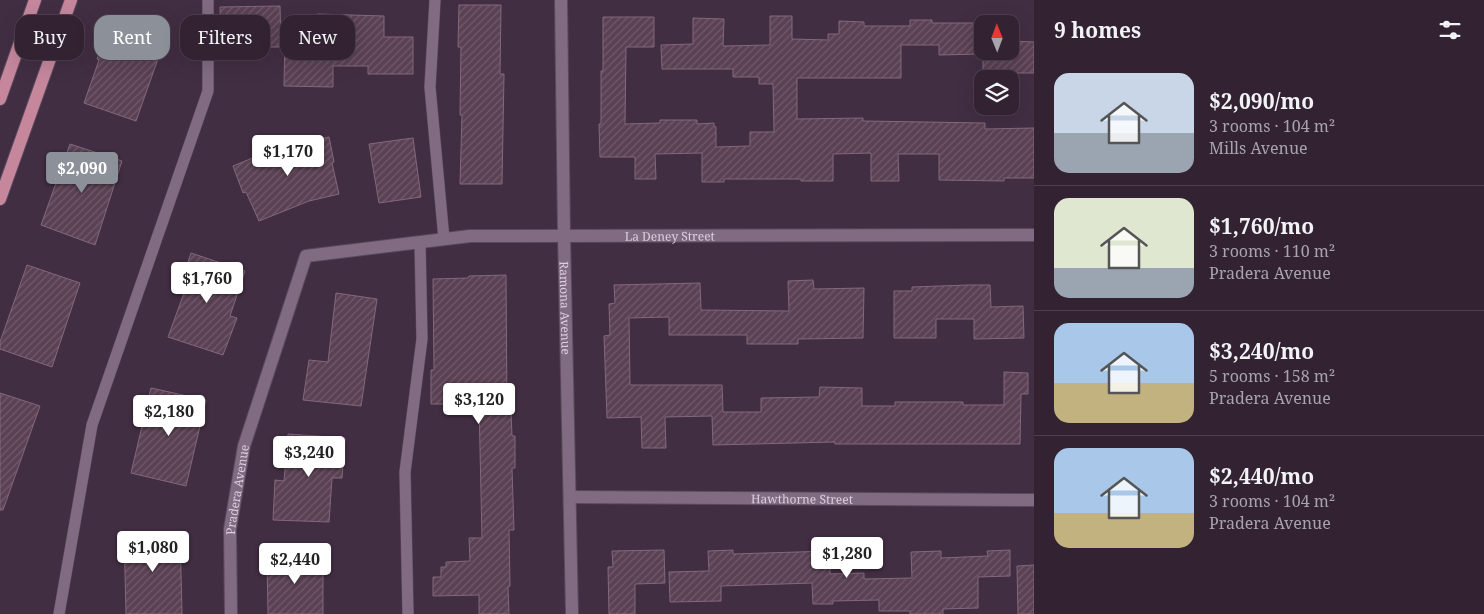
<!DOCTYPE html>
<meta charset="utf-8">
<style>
:root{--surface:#322232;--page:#3d2f3e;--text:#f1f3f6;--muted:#a8a4ac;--line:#4d3f4d;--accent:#8c9099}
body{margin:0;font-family:"Noto Serif",serif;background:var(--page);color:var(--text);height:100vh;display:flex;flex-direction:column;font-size:19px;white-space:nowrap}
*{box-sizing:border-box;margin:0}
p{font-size:16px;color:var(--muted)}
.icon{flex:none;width:28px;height:28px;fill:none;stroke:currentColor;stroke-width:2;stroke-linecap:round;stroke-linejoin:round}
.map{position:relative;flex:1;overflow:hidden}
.panel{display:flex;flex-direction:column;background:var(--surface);width:450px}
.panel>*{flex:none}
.guide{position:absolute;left:15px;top:15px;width:475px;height:45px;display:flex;gap:10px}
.needle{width:32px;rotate:359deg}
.controls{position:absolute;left:974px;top:15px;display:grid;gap:10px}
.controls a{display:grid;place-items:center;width:45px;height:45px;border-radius:10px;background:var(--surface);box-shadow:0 5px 20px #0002,0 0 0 1px var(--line);font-size:25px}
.price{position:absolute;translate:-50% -42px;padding:0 11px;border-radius:5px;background:#fff;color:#222;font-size:16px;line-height:32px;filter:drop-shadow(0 1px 2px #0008)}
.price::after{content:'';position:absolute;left:50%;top:30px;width:15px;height:11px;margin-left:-8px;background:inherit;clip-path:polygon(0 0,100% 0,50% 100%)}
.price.selected{background:var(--accent);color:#fff}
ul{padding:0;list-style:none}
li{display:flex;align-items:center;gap:15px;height:125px;padding:0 20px}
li+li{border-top:1px solid var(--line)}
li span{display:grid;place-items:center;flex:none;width:140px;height:100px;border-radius:15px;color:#555}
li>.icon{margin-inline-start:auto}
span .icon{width:60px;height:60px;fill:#fffc;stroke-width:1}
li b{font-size:21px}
h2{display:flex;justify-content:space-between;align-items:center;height:60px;padding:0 20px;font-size:21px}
.pill{padding:0 18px;border-radius:15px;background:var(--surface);box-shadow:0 5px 20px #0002,0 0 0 1px var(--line);font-size:18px;line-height:45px}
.pill.selected{background:var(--accent);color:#fff}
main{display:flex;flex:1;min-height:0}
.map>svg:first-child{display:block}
.building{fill:url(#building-hatch);stroke:#83687c}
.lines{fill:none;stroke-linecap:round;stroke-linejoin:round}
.service-casing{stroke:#5a4a5c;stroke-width:12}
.minor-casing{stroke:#5a4a5c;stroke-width:14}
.primary-casing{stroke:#5a4a5c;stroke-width:14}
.service{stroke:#816b83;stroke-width:11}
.minor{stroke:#816b83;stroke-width:12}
.primary{stroke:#c6879d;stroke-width:12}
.labels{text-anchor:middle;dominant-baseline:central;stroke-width:4;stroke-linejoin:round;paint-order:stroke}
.street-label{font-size:12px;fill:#dccfdd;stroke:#372439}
</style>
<main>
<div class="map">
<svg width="1034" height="614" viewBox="0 0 1034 614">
<defs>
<pattern id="building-hatch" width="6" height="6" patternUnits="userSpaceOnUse" patternTransform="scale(1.25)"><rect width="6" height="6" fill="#5a4153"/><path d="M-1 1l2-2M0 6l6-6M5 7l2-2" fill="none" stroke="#715b6b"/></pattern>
</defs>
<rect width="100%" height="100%" fill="#422e43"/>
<path class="building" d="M459 5H501L500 74H504L502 184H460L462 115H460L461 47H458Z
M280 6 281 47H221L220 7Z
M317 14 384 16V37H413V74H368V66H333V87L284 86 285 35H316Z
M770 16H792V39L828 40V34H839V21L864 22V26H910V20H932V23H990L982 24V51H1010V41L1034 42V73H1006V79H983V54L939 55V45H901V78H797V119L863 118V121L985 123V129L1034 128V178H1004V181L939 180V154H898L899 181H871V153L833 154V181H801V179H724V182H702V153L655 154 656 179H635V157H600L599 124H601V71H603V17H654V47H626L625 124 660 123V120H697V124L714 123V126L716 127V147L750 146V132H774L773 84H759V77H733V69H662L661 45 693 44V18L724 19 723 46 770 45Z
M111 19 165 39 136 121 84 103 99 60 97 59Z
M329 137 334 162 332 163 339 194 309 201 259 221 246 192 243 193 233 166 272 150Z
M413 138 421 197 379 203 369 144Z
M70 144 122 161 95 245 41 225Z
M191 253 245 271 230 316 237 318 223 355 168 337 184 293 178 292Z
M27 265 80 283 52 367 0 349V342L6 325Z
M506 275 507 412H511L512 436H515V468H512L514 530H509L510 586 508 587 509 614H479V595L433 596V577H441V567H446V562L470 561 469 538H482L479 404H431V370H434L433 279 468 278 469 276Z
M813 280 814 289 864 288 863 338 798 339V344H747V335H669V317L629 318 630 385H722L723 412H761V398L819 397 820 387 862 388V406H895V402H963V405H1004V372L1028 373V394H1021L1020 444H835V442L713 445 712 416 665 417 666 448H642L641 417 607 418 604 336 610 335 609 304 615 303 614 285 700 283 701 310 789 311 788 281Z
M968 285H990L991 307 1023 306 1024 338 974 339V319H936V338H894V291H912V287Z
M336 293 377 299 361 406 303 400 309 360 328 362Z
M151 388 206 400 186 486 131 473Z
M0 393 40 406 3 510H0Z
M288 434 345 438 342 478H332L329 522 273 520 275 480 284 481Z
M180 532 182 614H126L124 533Z
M664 550 665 583 635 584V614H609L608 567H613L612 551Z
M733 550V554L830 551V574L864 573V579L912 578 911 552 941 551V558L988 556 987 551 1010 550V576L978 577V608L943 609V614H910V611H879V600L833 601V604H813L812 583 721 586V601L670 602 669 572 709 571 708 551Z
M267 556H323V614H268Z
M1034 565V614H1018L1017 566Z"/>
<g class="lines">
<g class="service-casing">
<path id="service" d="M435 0 430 87 444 239
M59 614 92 425 208 91V0
M408 614 405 472 422 339 420 242"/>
</g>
<g class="minor-casing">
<g id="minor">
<path id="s1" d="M561 0 564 235 572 614"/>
<path id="s2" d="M570 497 1034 500"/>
<path id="s3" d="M231 614 230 529 244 446 306 256 470 236 1034 235"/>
</g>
</g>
<g class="primary-casing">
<path id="primary" d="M0 99 35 0
M0 199 71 0"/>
</g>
<use href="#service" class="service"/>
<use href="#minor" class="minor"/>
<use href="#primary" class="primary"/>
</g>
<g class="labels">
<g class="street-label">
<text stroke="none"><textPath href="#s3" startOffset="734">La Deney Street</textPath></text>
<text stroke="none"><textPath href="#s1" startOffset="308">Ramona Avenue</textPath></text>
<text stroke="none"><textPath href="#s3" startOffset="125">Pradera Avenue</textPath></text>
<text stroke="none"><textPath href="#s2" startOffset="232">Hawthorne Street</textPath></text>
</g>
</g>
</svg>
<div class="controls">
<a><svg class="needle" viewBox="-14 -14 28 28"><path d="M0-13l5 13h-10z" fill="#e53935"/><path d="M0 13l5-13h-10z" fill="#a8a4ac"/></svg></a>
<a><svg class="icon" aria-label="layers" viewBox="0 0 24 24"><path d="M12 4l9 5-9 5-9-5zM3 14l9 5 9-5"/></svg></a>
</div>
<b class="price" style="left:288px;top:177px">$1,170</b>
<b class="price selected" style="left:82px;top:194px">$2,090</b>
<b class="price" style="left:207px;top:304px">$1,760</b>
<b class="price" style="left:479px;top:425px">$3,120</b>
<b class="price" style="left:169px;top:437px">$2,180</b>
<b class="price" style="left:309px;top:478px">$3,240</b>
<b class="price" style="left:153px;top:573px">$1,080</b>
<b class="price" style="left:847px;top:579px">$1,280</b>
<b class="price" style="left:295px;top:585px">$2,440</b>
<div class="guide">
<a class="pill">Buy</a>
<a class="pill selected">Rent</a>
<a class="pill">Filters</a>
<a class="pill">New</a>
</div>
</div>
<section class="panel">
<h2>9 homes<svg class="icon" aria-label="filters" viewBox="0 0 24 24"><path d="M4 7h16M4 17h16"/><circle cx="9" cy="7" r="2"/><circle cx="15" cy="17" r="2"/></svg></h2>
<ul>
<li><span style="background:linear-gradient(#c9d6e8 60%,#9aa5b1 0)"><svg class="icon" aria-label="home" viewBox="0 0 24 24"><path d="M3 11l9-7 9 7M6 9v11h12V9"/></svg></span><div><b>$2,090/mo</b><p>3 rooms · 104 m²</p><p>Mills Avenue</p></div></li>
<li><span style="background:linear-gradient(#dfe7d0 70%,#9aa5b1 0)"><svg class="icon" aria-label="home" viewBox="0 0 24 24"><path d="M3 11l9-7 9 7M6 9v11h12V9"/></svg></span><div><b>$1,760/mo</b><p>3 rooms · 110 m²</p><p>Pradera Avenue</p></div></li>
<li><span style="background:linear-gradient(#a9c7e8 60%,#c2b280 0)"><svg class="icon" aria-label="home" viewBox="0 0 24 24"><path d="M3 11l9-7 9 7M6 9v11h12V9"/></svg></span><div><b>$3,240/mo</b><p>5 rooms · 158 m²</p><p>Pradera Avenue</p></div></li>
<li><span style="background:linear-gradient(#a9c7e8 65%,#c2b280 0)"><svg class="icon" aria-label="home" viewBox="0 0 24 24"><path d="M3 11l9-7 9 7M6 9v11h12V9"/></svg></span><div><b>$2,440/mo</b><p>3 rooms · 104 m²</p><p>Pradera Avenue</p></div></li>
</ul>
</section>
</main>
